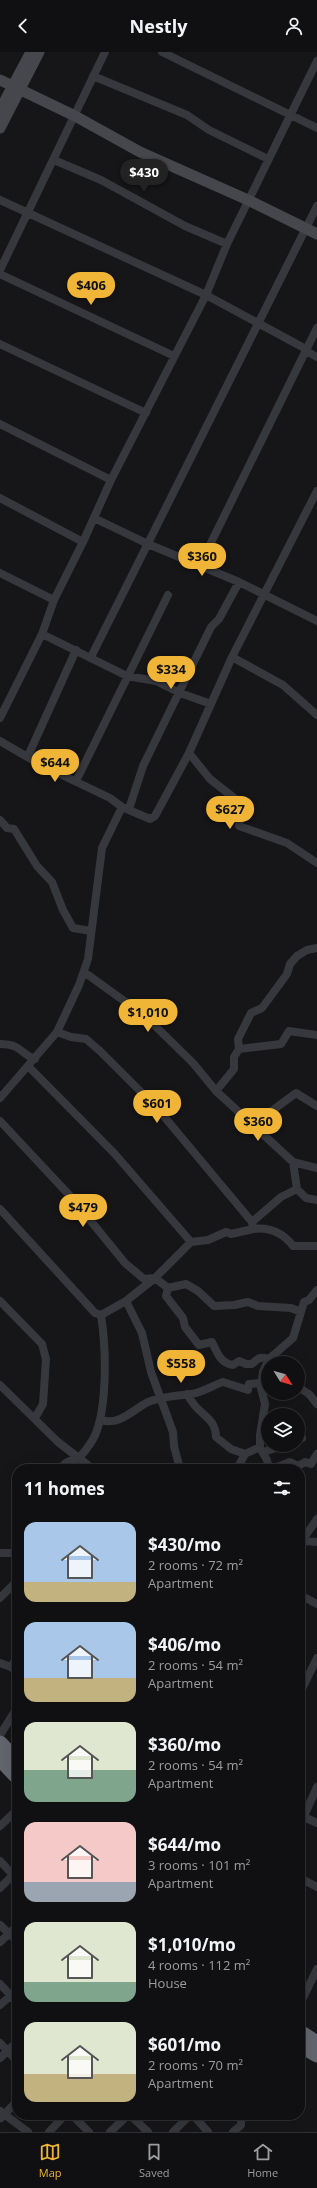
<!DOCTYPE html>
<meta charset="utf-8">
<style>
:root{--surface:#101012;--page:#19191b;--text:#f1f3f6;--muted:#9c9d9f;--line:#303032;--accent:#f0b536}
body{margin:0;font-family:"Open Sans",sans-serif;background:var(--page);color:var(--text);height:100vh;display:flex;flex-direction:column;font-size:15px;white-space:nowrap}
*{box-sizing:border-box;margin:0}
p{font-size:13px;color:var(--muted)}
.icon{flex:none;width:22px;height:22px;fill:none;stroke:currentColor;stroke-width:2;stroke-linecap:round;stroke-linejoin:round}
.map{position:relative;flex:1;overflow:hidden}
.panel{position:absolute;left:12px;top:1412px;width:293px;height:656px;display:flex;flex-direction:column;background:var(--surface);border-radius:16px;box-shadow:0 4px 16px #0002,0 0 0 1px var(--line)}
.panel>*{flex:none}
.needle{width:26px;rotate:127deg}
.tools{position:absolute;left:261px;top:1304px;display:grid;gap:8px}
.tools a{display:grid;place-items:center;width:44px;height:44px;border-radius:50%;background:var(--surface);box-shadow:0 4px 16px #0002,0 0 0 1px var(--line);font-size:20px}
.price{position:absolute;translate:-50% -34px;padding:0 9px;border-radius:14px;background:var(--accent);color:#111;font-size:13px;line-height:26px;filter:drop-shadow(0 1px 2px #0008)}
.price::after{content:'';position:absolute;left:50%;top:24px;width:12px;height:9px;margin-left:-6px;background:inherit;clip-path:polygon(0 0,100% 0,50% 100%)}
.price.selected{background:#222;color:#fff}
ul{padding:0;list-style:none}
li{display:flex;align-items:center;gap:12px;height:100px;padding:0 12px}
li span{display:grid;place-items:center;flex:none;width:112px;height:80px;border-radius:12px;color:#555}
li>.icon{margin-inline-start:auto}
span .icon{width:48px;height:48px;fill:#fffc;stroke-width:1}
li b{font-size:17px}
h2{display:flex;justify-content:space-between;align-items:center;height:48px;padding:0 12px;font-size:17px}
header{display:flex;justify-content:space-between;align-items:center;height:52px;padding:0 12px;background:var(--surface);font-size:18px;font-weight:700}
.tab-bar{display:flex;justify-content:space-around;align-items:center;height:56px;border-top:1px solid var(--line);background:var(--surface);font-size:11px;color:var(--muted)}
.tab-bar a{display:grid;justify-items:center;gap:2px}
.tab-bar .selected{color:var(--accent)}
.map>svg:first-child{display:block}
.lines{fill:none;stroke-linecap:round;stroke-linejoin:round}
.street{stroke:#37383d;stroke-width:8}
.secondary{stroke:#45474d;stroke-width:11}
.highway{stroke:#63666e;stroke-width:15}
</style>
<header><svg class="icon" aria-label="back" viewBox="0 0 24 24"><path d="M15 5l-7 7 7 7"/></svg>Nestly<svg class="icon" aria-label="person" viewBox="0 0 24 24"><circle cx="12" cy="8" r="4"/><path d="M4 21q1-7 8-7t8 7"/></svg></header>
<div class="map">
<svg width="317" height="2080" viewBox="0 0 317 2080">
<rect width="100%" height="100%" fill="#161618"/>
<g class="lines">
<path class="street" d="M162 0 317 76
M93 24 187 63 209 78 268 107
M54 108 101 128 185 174 227 192
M0 148 206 243 306 297
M0 218 105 0
M0 222 174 304
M0 292 146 361
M306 299 317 305
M0 372 111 428
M0 446 83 490
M94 466 148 492 239 530 317 569
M200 513 317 276
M0 521 54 548
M42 582 127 624 156 629 180 641 211 652
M91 605 317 154
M232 605 283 633 317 663
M0 666 42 582 54 548 83 490 111 428 206 243 227 192 317 9
M0 689 41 713 110 746 122 755 150 767 155 764 189 701 232 605 317 439
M189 701 210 727 243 753 239 774 287 791 317 811
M28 704 76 598
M76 729 168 543
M129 757 143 714 211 575 219 567 239 530
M0 768 7 776 14 777 37 814 52 830 63 858 73 876 91 879
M84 920 145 964 193 1011 216 1039 293 1110 317 1116
M57 980 71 985 86 987 100 999 157 1056 252 1170
M0 992C22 992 20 1002 35 1007
M239 997 238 987 251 961 262 956 287 922 290 912 297 904 307 898 317 896
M29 1015 114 1101 191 1190
M216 1039 234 1017V1005L239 997 281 992 289 979 317 983
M0 1046 57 980 79 933 88 907 102 796 122 755
M0 1069 72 1146 125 1211 144 1227 155 1226 168 1236 186 1232 198 1239 214 1254 234 1253 248 1250 258 1254 291 1256 301 1260
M254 1072 296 1041 317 1054
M293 1110 297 1137
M0 1157 95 1261 101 1263 126 1249 155 1226 191 1190 208 1188 226 1180 231 1182 253 1177 252 1170 281 1145 297 1137 306 1146 317 1148
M253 1177C269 1175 283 1181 293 1194H317
M168 1236 166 1244 183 1266 185 1275 199 1293 212 1290C217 1300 220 1311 233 1313L239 1309 246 1312H252C258 1306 261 1304 269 1307
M0 1249 42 1292 46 1307 43 1352 35 1366
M126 1249 142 1281 151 1320 173 1380 174 1394 180 1417
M0 1333 58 1390 93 1417
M298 1335 309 1342 317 1352
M187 1342C190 1347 193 1352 197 1356 206 1365 216 1370 216 1385L231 1397 245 1402
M101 1368C118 1374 132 1359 146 1351 157 1345 178 1344 191 1342 202 1341 213 1333 223 1330L248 1338 249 1332 261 1331
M298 1387 302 1386
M260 1396 267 1408 269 1417
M263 1400 286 1393
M61 1417C64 1409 71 1409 78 1406 82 1404 87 1396 90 1392 109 1366 106 1295 101 1263
M237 1417 245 1402 260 1395V1383L265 1352 261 1336 263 1320 269 1307 293 1286 304 1250 309 1248 317 1238
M272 1417 290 1410 298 1414 305 1410 311 1412 317 1402
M304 1486 317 1467
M300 1492 304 1489 317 1490
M0 1501H17
M300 1543 317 1552
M0 1546 17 1529
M0 1611 11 1615 17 1620
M11 1615 17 1605
M300 1641 317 1606
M0 1683 17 1656
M304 1765 317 1771
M300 1773 317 1735
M0 1774 17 1758
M0 1809 17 1827
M300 1826 317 1835
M0 1836 16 1820
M0 1873 17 1889
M0 1890 17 1874
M0 1932 17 1950
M300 1952 317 1917
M0 1953 17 1938
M0 1991 17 2009
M0 2006 17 1990
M0 2059 28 2080
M72 2063 89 2080
M130 2063 148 2080
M193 2063 208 2080
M1 2066 17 2049
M49 2080 65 2063
M110 2080 128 2063
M173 2080 190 2063
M233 2080 241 2073V2063"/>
<path class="secondary" d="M0 28 75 64 140 100 248 148 317 182
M0 58 31 0
M0 76 39 0"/>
<path class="highway" d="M0 1691 17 1709
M0 1707 17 1725
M300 1980 317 1991
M300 1993 317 2003"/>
</g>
</svg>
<div class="tools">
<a><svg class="needle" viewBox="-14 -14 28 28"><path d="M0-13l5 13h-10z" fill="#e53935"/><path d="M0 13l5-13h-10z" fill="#9c9d9f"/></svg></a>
<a><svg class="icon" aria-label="layers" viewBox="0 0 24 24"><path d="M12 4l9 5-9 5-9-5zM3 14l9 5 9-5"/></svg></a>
</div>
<b class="price selected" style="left:144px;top:141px">$430</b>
<b class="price" style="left:91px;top:254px">$406</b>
<b class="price" style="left:202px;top:525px">$360</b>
<b class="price" style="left:171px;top:638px">$334</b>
<b class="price" style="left:55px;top:731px">$644</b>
<b class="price" style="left:230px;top:778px">$627</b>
<b class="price" style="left:148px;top:981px">$1,010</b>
<b class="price" style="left:157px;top:1072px">$601</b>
<b class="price" style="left:258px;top:1090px">$360</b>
<b class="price" style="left:83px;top:1176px">$479</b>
<b class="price" style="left:181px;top:1332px">$558</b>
<section class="panel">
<h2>11 homes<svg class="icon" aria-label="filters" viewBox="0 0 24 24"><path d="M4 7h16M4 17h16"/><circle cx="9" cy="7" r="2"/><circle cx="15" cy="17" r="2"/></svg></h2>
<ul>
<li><span style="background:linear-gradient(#a9c7e8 75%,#c2b280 0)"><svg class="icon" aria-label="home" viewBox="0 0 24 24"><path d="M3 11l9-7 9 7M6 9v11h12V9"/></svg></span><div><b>$430/mo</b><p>2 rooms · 72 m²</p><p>Apartment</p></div></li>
<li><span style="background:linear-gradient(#a9c7e8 70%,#c2b280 0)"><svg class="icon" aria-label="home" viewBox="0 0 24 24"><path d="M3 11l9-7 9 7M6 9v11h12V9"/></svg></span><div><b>$406/mo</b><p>2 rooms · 54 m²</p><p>Apartment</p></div></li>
<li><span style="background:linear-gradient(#dfe7d0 60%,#7fa58c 0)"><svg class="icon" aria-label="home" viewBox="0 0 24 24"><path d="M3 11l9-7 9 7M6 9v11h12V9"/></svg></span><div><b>$360/mo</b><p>2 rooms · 54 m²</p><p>Apartment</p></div></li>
<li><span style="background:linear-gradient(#f6c9c9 75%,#9aa5b1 0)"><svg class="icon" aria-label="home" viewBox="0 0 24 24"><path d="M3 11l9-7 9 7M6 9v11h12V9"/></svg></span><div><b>$644/mo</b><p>3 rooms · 101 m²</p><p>Apartment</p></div></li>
<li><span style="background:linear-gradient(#dfe7d0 75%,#7fa58c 0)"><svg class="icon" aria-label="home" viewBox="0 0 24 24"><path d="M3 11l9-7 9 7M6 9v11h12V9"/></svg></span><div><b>$1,010/mo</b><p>4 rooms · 112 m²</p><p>House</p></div></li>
<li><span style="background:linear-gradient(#dfe7d0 65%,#c2b280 0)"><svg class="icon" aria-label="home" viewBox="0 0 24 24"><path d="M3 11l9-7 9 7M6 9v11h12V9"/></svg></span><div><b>$601/mo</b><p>2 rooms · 70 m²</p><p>Apartment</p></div></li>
</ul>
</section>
</div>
<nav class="tab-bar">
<a class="selected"><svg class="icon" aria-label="map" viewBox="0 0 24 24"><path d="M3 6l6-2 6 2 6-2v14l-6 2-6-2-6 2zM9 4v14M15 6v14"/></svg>Map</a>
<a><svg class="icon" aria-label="saved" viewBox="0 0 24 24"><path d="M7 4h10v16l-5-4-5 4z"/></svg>Saved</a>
<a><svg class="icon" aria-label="home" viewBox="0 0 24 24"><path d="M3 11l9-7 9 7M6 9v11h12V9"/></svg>Home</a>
</nav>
